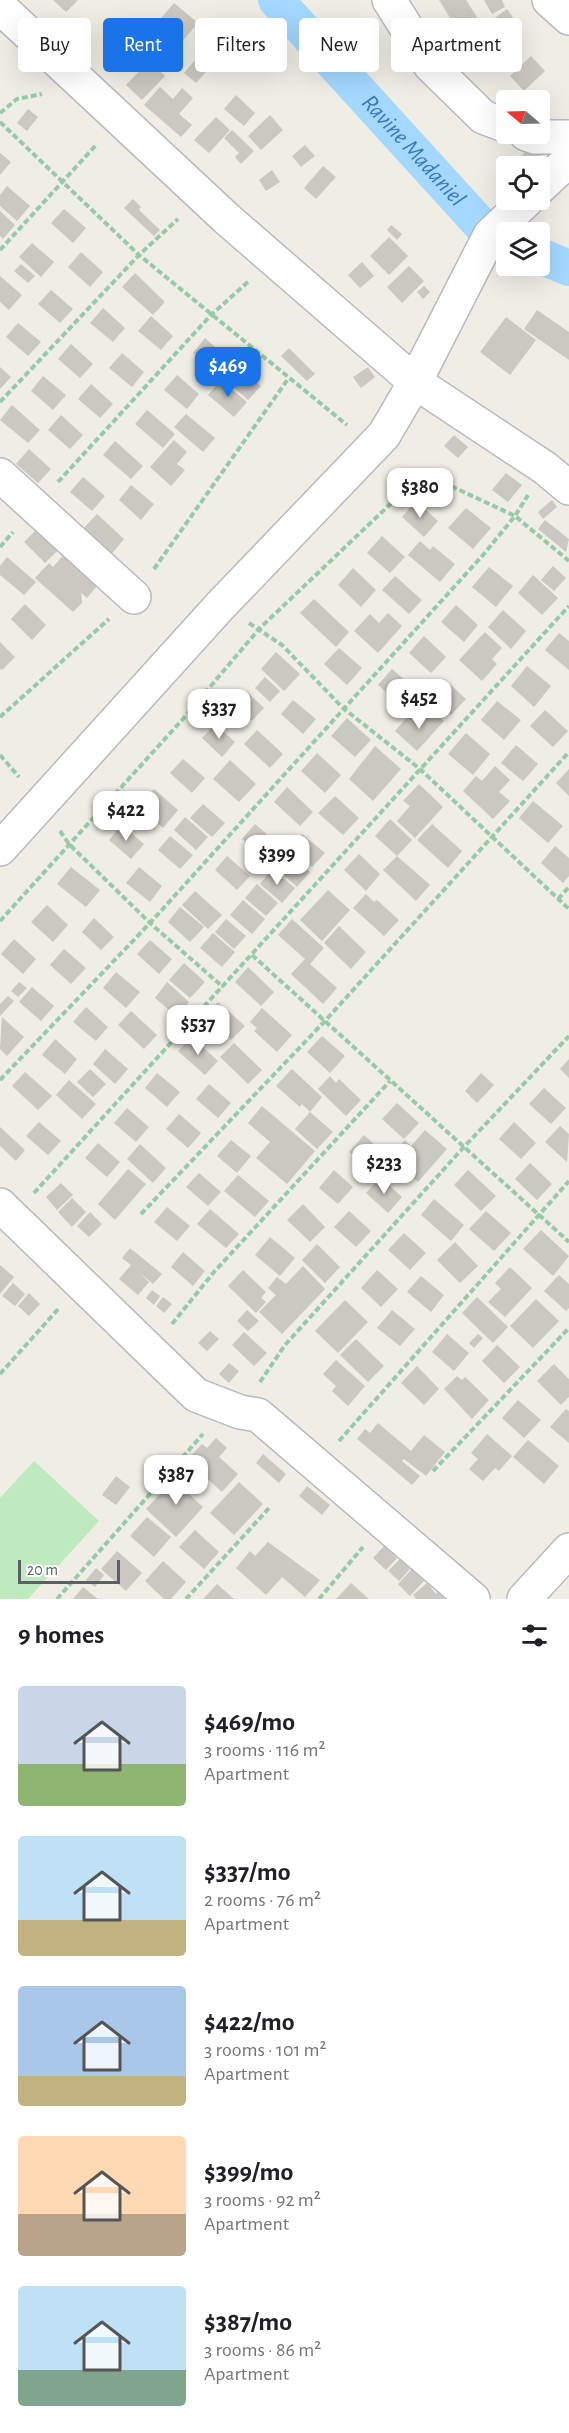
<!DOCTYPE html>
<meta charset="utf-8">
<style>
:root{--surface:#fff;--page:#f6f6f6;--text:#202124;--muted:#757577;--accent:#1a73e8}
body{margin:0;font-family:"Alegreya Sans",sans-serif;background:var(--page);color:var(--text);height:100vh;display:flex;flex-direction:column;font-size:22px;white-space:nowrap}
*{box-sizing:border-box;margin:0}
p{font-size:20px;color:var(--muted)}
.icon{flex:none;width:33px;height:33px;fill:none;stroke:currentColor;stroke-width:2;stroke-linecap:round;stroke-linejoin:round}
.map{position:relative;height:1599px;overflow:hidden}
.details{display:flex;flex-direction:column;background:var(--surface);flex:1}
.details>*{flex:none}
.top-card{position:absolute;left:18px;top:18px;width:534px;height:54px;display:flex;gap:12px}
.needle{width:39px;rotate:289deg}
.tools{position:absolute;left:496px;top:90px;display:grid;gap:12px}
.tools a{display:grid;place-items:center;width:54px;height:54px;border-radius:6px;background:var(--surface);box-shadow:0 6px 24px #0002;font-size:30px}
.scale{position:absolute;left:18px;bottom:15px;width:102px;box-sizing:border-box;padding-left:6px;border:3px solid #5c6066;border-top:0;font-size:16px;line-height:21px;white-space:nowrap;color:#5c6066;-webkit-text-stroke:4px #fff;paint-order:stroke}
.price{position:absolute;translate:-50% -51px;padding:0 14px;border-radius:12px;background:#fff;color:#222;font-size:20px;line-height:39px;filter:drop-shadow(0 2px 3px #0008)}
.price::after{content:'';position:absolute;left:50%;top:36px;width:18px;height:14px;margin-left:-9px;background:inherit;clip-path:polygon(0 0,100% 0,50% 100%)}
.price.on{background:var(--accent);color:#fff}
ul{padding:0;list-style:none}
li{display:flex;align-items:center;gap:18px;height:150px;padding:0 18px}
li span{display:grid;place-items:center;flex:none;width:168px;height:120px;border-radius:6px;color:#555}
li>.icon{margin-inline-start:auto}
span .icon{width:72px;height:72px;fill:#fffc;stroke-width:1}
li b{font-size:26px}
h2{display:flex;justify-content:space-between;align-items:center;height:72px;padding:0 18px;font-size:26px}
.chip{padding:0 21px;border-radius:6px;background:var(--surface);box-shadow:0 6px 24px #0002;font-size:21px;line-height:54px}
.chip.on{background:var(--accent);color:#fff}
.map>svg:first-child{display:block}
.green{fill:#bfe9bf}
.lines{fill:none;stroke-linecap:round;stroke-linejoin:round}
.canal{stroke:#a4d8ff;stroke-width:36}
.building{fill:#cbc7c1}
.minor-casing{stroke:#b7babf;stroke-width:36}
.path{stroke:#97caa6;stroke-width:4;stroke-dasharray:6 3;stroke-linecap:butt}
.minor{stroke:#fff;stroke-width:33}
.labels{text-anchor:middle;dominant-baseline:central;stroke-width:6;stroke-linejoin:round;paint-order:stroke}
.water-label{font-size:24px;font-style:italic;fill:#3a78b8;stroke:#fff}
</style>
<div class="map">
<svg width="569" height="1599" viewBox="0 0 569 1599">
<rect width="100%" height="100%" fill="#efede4"/>
<path class="green" d="M34 1461 99 1521 28 1599H0V1498Z"/>
<g class="lines">
<g class="canal">
<path id="s1" d="M276 0 490 235 507 242"/>
<path d="M540 256 569 268"/>
</g>
</g>
<path class="building" d="M53 0H78L66 12Z
M439 0H466L477 17 457 29Z
M484 0H502L505 7 492 14Z
M174 3 198 23 161 66 138 45Z
M507 9 517 23 491 42 481 28Z
M201 25 208 31 201 39 194 33Z
M203 51 215 62 196 83 184 73Z
M531 56 545 71 524 91 510 76Z
M149 61 165 76 142 100 126 85Z
M160 87 173 99 182 88 193 98 179 114 192 125 181 137 144 105Z
M236 95 255 113 244 126 224 109Z
M28 109 38 117 27 131 17 123Z
M270 115 283 130 261 150 248 136Z
M216 117 230 130 209 153 194 140Z
M232 130 254 151 241 164 235 157 239 153 224 138Z
M305 145 315 156 301 167 292 156Z
M531 145 542 154 531 166H526L518 160Z
M0 153 11 162 0 175Z
M323 166 336 177 316 199 304 188Z
M272 170 280 182 266 191 259 180Z
M7 186 30 206 17 221 0 206V195Z
M133 199 141 207 139 210 160 230 154 236 124 208Z
M64 209 86 228 73 243 51 223Z
M0 211 15 225 3 239 0 236Z
M391 225 402 234 397 240 387 230Z
M389 237 408 256 389 275 370 256Z
M32 243 54 262 41 277 19 257Z
M81 252 103 272 90 287 68 267Z
M362 262 374 276 360 288 348 275Z
M21 264 35 276 28 283 14 271Z
M409 266 424 281 402 303 387 287Z
M135 273 165 302 153 315 122 287Z
M0 276 22 295 9 310 0 302Z
M424 286 430 292 423 299 417 292Z
M51 290 73 309 60 323 38 304Z
M103 308 125 328 113 342 90 323Z
M537 310 569 332V360L524 329Z
M151 316 173 336 161 350 138 331Z
M506 317 536 340 510 375 480 352Z
M18 323 41 342 28 356 6 337Z
M205 338 236 366 224 380 193 353Z
M71 344 93 364 80 378 58 359Z
M289 348 315 374 307 381 281 356Z
M122 353 144 372 132 387 109 368Z
M0 367 11 377 0 389Z
M368 367 375 377 361 388 353 377Z
M244 372 261 386 248 400 232 386Z
M177 375 199 394 187 409 164 390Z
M43 376 66 395 53 410 31 391Z
M221 380 247 402 234 417 208 395Z
M91 384 113 404 100 418 78 399Z
M12 405 40 430 28 443 0 420Z
M147 410 175 434 163 448 135 424Z
M186 414 215 438 203 452 174 427Z
M61 415 83 435 70 449 48 430Z
M454 435 468 447 458 458 444 446Z
M174 440 187 452 177 464 185 470 171 486 150 467Z
M115 441 143 466 131 479 103 455Z
M29 449 51 469 38 483 16 464Z
M506 473 522 485 508 502 492 490Z
M83 477 105 496 92 511 70 492Z
M131 485 154 504 141 520 119 500Z
M552 500 557 507 543 519 538 512Z
M416 501 438 521 424 537 402 517Z
M466 508 491 528 473 549 448 528Z
M97 514 124 539 109 557 81 531Z
M545 520 569 539 566 552 538 529Z
M38 528 59 549 45 563 24 542Z
M382 536 405 557 390 573 367 553Z
M420 541 430 550 433 546 455 564 440 582 408 555Z
M67 551 101 581 87 598 81 593 82 603 73 612 35 578 49 563 53 567Z
M7 557 36 582 24 595 0 575V566Z
M553 566 566 578 554 591 541 580Z
M489 567 513 586 496 607 472 587Z
M353 568 376 590 361 607 338 585Z
M533 575 558 598 542 615 518 593Z
M395 576 422 600 409 614 382 590Z
M314 599 349 632 336 647 300 613Z
M25 604 46 625 32 640 11 619Z
M456 605 478 625 464 642 441 622Z
M503 610 526 631 511 649 488 627Z
M388 613 402 626 378 653 354 631 370 614 379 623Z
M485 632 502 648 492 659 497 664 482 681 459 660Z
M559 633 569 641V670L545 650Z
M424 636 446 657 431 673 409 653Z
M0 642 15 657 2 670 0 669Z
M339 648 362 668 347 685 324 664Z
M276 652 300 674 284 691 261 669Z
M527 666 551 686 534 707 511 686Z
M392 669 416 690 402 706 378 685Z
M265 677 280 691 270 702 255 688Z
M444 679 466 699 451 715 429 695Z
M246 691 264 708 252 721 233 704Z
M293 700 316 719 303 734 281 714Z
M497 701 521 720 504 740 481 720Z
M432 710 444 721 417 751 395 731 409 715 420 724Z
M545 710 568 731 553 747 530 726Z
M347 718 371 740 355 757 331 736Z
M215 724 235 742 222 757 202 738Z
M257 730 283 754 270 768 244 744Z
M466 733 490 754 473 775 448 754Z
M516 745 538 764 523 781 501 763Z
M375 746 401 769 373 801 349 779Z
M317 753 341 775 325 793 301 771Z
M183 759 205 778 192 793 170 773Z
M230 760 256 784 239 802 213 779Z
M495 766 510 780 499 792 510 801 493 819 463 791 476 776 482 781Z
M569 769V796L556 783Z
M419 784 443 807 415 838 397 821 410 806 403 801Z
M287 787 313 812 300 826 274 802Z
M154 789 178 810 163 828 139 807Z
M335 796 359 818 343 835 318 813Z
M533 801 563 826 548 843 519 818Z
M203 804 225 823 212 837 190 818Z
M185 817 208 837 196 850 174 830Z
M390 819 412 840 397 856 375 836Z
M255 824 277 843 265 858 242 839Z
M432 824 462 851 448 868 417 840Z
M122 825 144 844 131 859 109 840Z
M302 834 325 853 312 867 290 848Z
M170 836 193 855 180 869 158 850Z
M555 846 569 858V876L563 883 541 863Z
M287 851 310 872 297 887 274 866Z
M359 854 380 874 366 891 344 870Z
M227 856 250 876 237 890 215 870Z
M397 856 430 885 416 901 383 870Z
M71 867 100 890 86 907 57 884Z
M139 867 162 886 150 902 126 883Z
M272 869 295 888 282 903 260 884Z
M257 884 278 903 266 916 245 898Z
M328 890 350 910 322 941 300 920Z
M195 891 222 915 208 929 182 905Z
M366 894 374 902 377 900 399 920 384 936 353 908Z
M243 900 265 919 252 934 230 915Z
M47 905 68 925 53 942 31 922Z
M180 907 204 927 190 942 168 922Z
M94 918 114 937 101 950 82 932Z
M226 919 246 936 234 949 215 932Z
M292 919 324 948 310 964 337 988 323 1004 291 974 305 959 278 935Z
M339 926 366 952 351 969 324 943Z
M213 933 235 952 222 967 200 948Z
M14 939 36 959 23 974 1 954Z
M150 940 172 959 159 974 137 954Z
M64 949 86 968 71 984 50 965Z
M184 963 205 982 190 998 169 980Z
M248 967 274 992 261 1006 235 982Z
M116 972 140 992 126 1008 103 988Z
M19 982 27 988 18 997 11 991Z
M167 982 189 1002 177 1017 155 998Z
M32 987 54 1006 41 1021 19 1002Z
M8 996 14 1001 0 1016V1004Z
M218 1002 245 1026 231 1040 205 1016Z
M86 1007 108 1027 96 1041 73 1022Z
M262 1008 292 1035 277 1052 254 1031 257 1028 250 1022Z
M131 1011 157 1035 144 1049 118 1025Z
M2 1017 24 1037 7 1056 0 1049Z
M322 1036 345 1056 330 1073 307 1052Z
M192 1037 218 1061 205 1075 178 1051Z
M55 1039 77 1059 65 1074 42 1055Z
M234 1043 262 1070 248 1084 220 1057Z
M105 1049 128 1069 115 1084 93 1064Z
M569 1059V1078L560 1069Z
M90 1069 106 1084 93 1097 77 1082Z
M292 1069 322 1097 310 1112 302 1104 300 1107 276 1086Z
M25 1072 52 1096 38 1110 12 1086Z
M157 1073 180 1092 167 1107 145 1088Z
M481 1073 494 1085 477 1103 465 1091Z
M330 1076 336 1083 339 1079 361 1100 346 1116 318 1089Z
M69 1080 96 1104 82 1119 56 1095Z
M209 1084 231 1103 218 1118 196 1099Z
M544 1088 566 1108 551 1124 529 1104Z
M397 1103 419 1123 404 1139 382 1119Z
M262 1106 315 1151 287 1184 256 1158 270 1142 248 1123Z
M127 1108 149 1127 136 1142 114 1123Z
M310 1112 333 1132 317 1149 295 1129Z
M179 1114 201 1133 188 1148 166 1129Z
M39 1122 61 1141 48 1155 26 1136Z
M514 1122 536 1143 521 1159 499 1139Z
M560 1126 569 1134 567 1162 545 1142Z
M0 1127 25 1150 16 1161 0 1146Z
M425 1130 447 1149 418 1182 390 1156 405 1140 411 1146Z
M364 1135 387 1156 372 1173 349 1152Z
M231 1140 251 1156 237 1173 217 1156Z
M98 1143 120 1162 107 1177 85 1158Z
M140 1144 166 1168 153 1183 127 1159Z
M530 1163 552 1184 537 1200 515 1179Z
M128 1169 146 1184 115 1220 98 1204Z
M334 1170 353 1187 338 1204 319 1188Z
M468 1170 496 1196 481 1211 454 1185Z
M199 1173 221 1192 208 1206 186 1187Z
M238 1175 269 1201 255 1217 224 1191Z
M380 1177 402 1197 388 1213 366 1193Z
M61 1183 73 1195 57 1210 46 1197Z
M72 1198 86 1212 72 1227 58 1212Z
M434 1199 464 1225 451 1241 421 1215Z
M303 1204 325 1227 310 1242 287 1220Z
M167 1207 190 1226 177 1241 154 1222Z
M210 1209 239 1234 226 1248 197 1224Z
M349 1211 371 1231 356 1247 334 1227Z
M486 1211 511 1233 494 1251 469 1229Z
M90 1212 102 1224 89 1237 77 1226Z
M541 1230 569 1256 553 1276 523 1249Z
M404 1233 426 1253 410 1270 388 1250Z
M270 1237 295 1258 280 1276 255 1255Z
M455 1242 478 1266 460 1283 437 1260Z
M317 1244 340 1267 325 1283 302 1260Z
M130 1248 162 1274 153 1284 139 1272 149 1282 138 1295 119 1279 131 1265 122 1258Z
M183 1252 205 1271 193 1286 171 1267Z
M0 1265 14 1277 0 1294Z
M303 1266 325 1289 282 1334 259 1312 276 1295 268 1288 277 1277 286 1284Z
M510 1267 532 1288 505 1317 488 1302 501 1289 495 1283Z
M243 1270 266 1292 261 1298 266 1302 256 1313 228 1286Z
M377 1270 398 1289 381 1307 361 1288Z
M559 1275 569 1284V1308L566 1311 544 1291Z
M421 1276 444 1295 431 1312 407 1292Z
M13 1283 25 1294 15 1306 2 1296Z
M152 1290 160 1296 154 1305 146 1298Z
M29 1293 40 1304 29 1316 18 1306Z
M163 1297 172 1304 164 1313 156 1306Z
M477 1297 508 1327 493 1343 462 1313Z
M536 1299 559 1321 533 1348 510 1326Z
M345 1300 368 1322 338 1353 315 1331Z
M247 1310 259 1321 248 1331 237 1321Z
M392 1310 415 1329 400 1346 377 1328Z
M210 1331 219 1339 207 1351 198 1343Z
M244 1332 267 1353 254 1366 232 1345Z
M447 1334 469 1353 454 1371 432 1352Z
M478 1334 483 1338 474 1348 469 1343Z
M356 1339 384 1366 368 1382 340 1355Z
M497 1345 520 1367 504 1383 482 1361Z
M336 1360 365 1386 348 1406 332 1391 336 1386 323 1374Z
M229 1363 239 1371 229 1383 219 1374Z
M554 1364 569 1379V1397L561 1405 537 1381Z
M417 1366 439 1389 424 1405 401 1383Z
M457 1376 462 1380 465 1377 489 1400 472 1419 444 1389Z
M518 1400 541 1420 524 1438 502 1418Z
M566 1409 569 1411V1443L550 1427Z
M378 1423 411 1451 424 1435 445 1452 426 1476 404 1459 402 1461 420 1476 412 1485 357 1439 365 1429 370 1433Z
M487 1434 512 1456 499 1471 495 1468 483 1481 469 1469 478 1459 471 1453Z
M216 1438 227 1448 219 1457 238 1474 222 1492 187 1460 202 1444 207 1448Z
M528 1440 559 1466 544 1484 513 1457Z
M263 1454 286 1474 279 1483 256 1463Z
M185 1474 197 1486 189 1494 203 1507 176 1537 146 1509 173 1480 176 1482Z
M116 1476 130 1487 116 1505 102 1495Z
M239 1482 263 1504 234 1535 210 1513Z
M307 1486 330 1505 322 1515 299 1496Z
M147 1517 171 1537 154 1557 130 1536Z
M195 1530 219 1552 204 1569 179 1547Z
M268 1542 320 1580 305 1597 282 1577 266 1595 236 1568 250 1551 255 1556Z
M384 1546 397 1558 386 1570 373 1558Z
M117 1551 142 1573 126 1591 101 1569Z
M400 1559 410 1569 399 1581 388 1571Z
M163 1561 186 1582 171 1599H164L145 1581Z
M96 1568 104 1575 95 1587 86 1580Z
M412 1569 424 1581 410 1596 398 1584Z
M351 1583 369 1599H336Z
M427 1583 436 1594 438 1592 445 1599H416L413 1595Z
M217 1584 234 1599H203Z
M83 1587 98 1599H73Z"/>
<g class="lines">
<g class="minor-casing">
<path id="minor" d="M389 0 430 65 483 117 507 126
M549 0 569 18
M0 7 227 219 415 382 545 468 569 488
M526 134 535 137H569
M540 187 569 160
M0 475 134 597
M0 849 220 606 384 435 415 382 490 235 527 200
M0 1205 196 1395 240 1412 258 1415 473 1599
M524 1599 569 1550"/>
</g>
<path class="path" d="M0 113 17 99 42 94
M0 122 139 255 347 425
M0 250 97 144
M0 402 139 255 178 219
M58 482 211 315 249 281
M0 547 13 532
M154 569 288 379
M249 623 282 645 343 708 420 769 569 909
M0 717 109 619
M0 755 19 777
M60 831 69 844 150 923 223 987
M558 899 569 887
M0 921 182 720 259 629 423 473 515 516 569 561
M252 955 569 1242
M0 1080 150 923 483 555 515 516 528 495
M34 1193 569 606
M141 1214 324 1022 569 752
M172 1324 214 1272 390 1081
M0 1374 60 1307
M260 1382 285 1345 463 1148 569 1036
M339 1441 569 1181
M433 1471 569 1328
M57 1599 203 1434
M186 1599 270 1507
M319 1599 363 1547"/>
<use href="#minor" class="minor"/>
</g>
<g class="labels">
<g class="water-label">
<text stroke="none"><textPath href="#s1" startOffset="204">Ravine Madaniel</textPath></text>
</g>
</g>
</svg>
<div class="tools">
<a><svg class="needle" viewBox="-14 -14 28 28"><path d="M0-13l5 13h-10z" fill="#e53935"/><path d="M0 13l5-13h-10z" fill="#757577"/></svg></a>
<a><svg class="icon" aria-label="locate" viewBox="0 0 24 24"><circle cx="12" cy="12" r="6"/><path d="M12 2v4M12 18v4M2 12h4M18 12h4"/></svg></a>
<a><svg class="icon" aria-label="layers" viewBox="0 0 24 24"><path d="M12 4l9 5-9 5-9-5zM3 14l9 5 9-5"/></svg></a>
</div>
<div class="scale">20 m</div>
<b class="price on" style="left:228px;top:398px">$469</b>
<b class="price" style="left:420px;top:519px">$380</b>
<b class="price" style="left:419px;top:730px">$452</b>
<b class="price" style="left:219px;top:740px">$337</b>
<b class="price" style="left:126px;top:842px">$422</b>
<b class="price" style="left:277px;top:886px">$399</b>
<b class="price" style="left:198px;top:1056px">$537</b>
<b class="price" style="left:384px;top:1195px">$233</b>
<b class="price" style="left:176px;top:1506px">$387</b>
<div class="top-card">
<a class="chip">Buy</a>
<a class="chip on">Rent</a>
<a class="chip">Filters</a>
<a class="chip">New</a>
<a class="chip">Apartment</a>
</div>
</div>
<section class="details">
<h2>9 homes<svg class="icon" aria-label="filters" viewBox="0 0 24 24"><path d="M4 7h16M4 17h16"/><circle cx="9" cy="7" r="2"/><circle cx="15" cy="17" r="2"/></svg></h2>
<ul>
<li><span style="background:linear-gradient(#c9d6e8 65%,#8fb573 0)"><svg class="icon" aria-label="home" viewBox="0 0 24 24"><path d="M3 11l9-7 9 7M6 9v11h12V9"/></svg></span><div><b>$469/mo</b><p>3 rooms · 116 m²</p><p>Apartment</p></div></li>
<li><span style="background:linear-gradient(#bfe0f5 70%,#c2b280 0)"><svg class="icon" aria-label="home" viewBox="0 0 24 24"><path d="M3 11l9-7 9 7M6 9v11h12V9"/></svg></span><div><b>$337/mo</b><p>2 rooms · 76 m²</p><p>Apartment</p></div></li>
<li><span style="background:linear-gradient(#a9c7e8 75%,#c2b280 0)"><svg class="icon" aria-label="home" viewBox="0 0 24 24"><path d="M3 11l9-7 9 7M6 9v11h12V9"/></svg></span><div><b>$422/mo</b><p>3 rooms · 101 m²</p><p>Apartment</p></div></li>
<li><span style="background:linear-gradient(#ffd9b3 65%,#b9a48a 0)"><svg class="icon" aria-label="home" viewBox="0 0 24 24"><path d="M3 11l9-7 9 7M6 9v11h12V9"/></svg></span><div><b>$399/mo</b><p>3 rooms · 92 m²</p><p>Apartment</p></div></li>
<li><span style="background:linear-gradient(#bfe0f5 70%,#7fa58c 0)"><svg class="icon" aria-label="home" viewBox="0 0 24 24"><path d="M3 11l9-7 9 7M6 9v11h12V9"/></svg></span><div><b>$387/mo</b><p>3 rooms · 86 m²</p><p>Apartment</p></div></li>
</ul>
</section>
